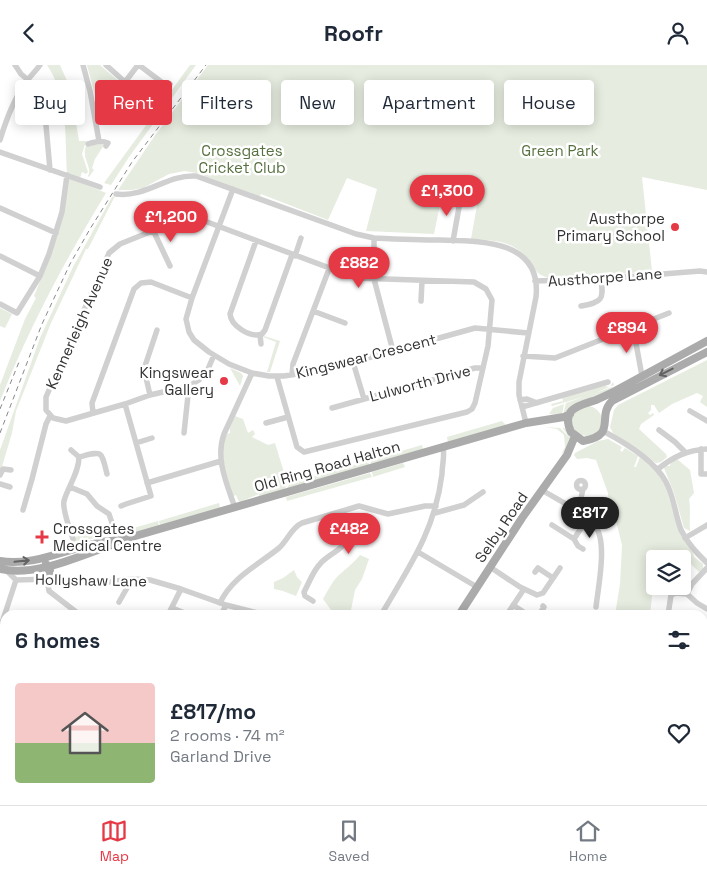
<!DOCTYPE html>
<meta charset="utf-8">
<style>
:root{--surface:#fff;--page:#f2f2f3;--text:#1f2937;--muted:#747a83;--line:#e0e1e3;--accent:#e63946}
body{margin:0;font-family:"Space Grotesk",sans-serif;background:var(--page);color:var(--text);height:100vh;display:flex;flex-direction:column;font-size:19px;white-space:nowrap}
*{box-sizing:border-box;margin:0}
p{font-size:16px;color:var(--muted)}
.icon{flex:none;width:28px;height:28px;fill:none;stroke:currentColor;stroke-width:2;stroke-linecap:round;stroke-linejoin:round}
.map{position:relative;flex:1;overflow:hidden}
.drawer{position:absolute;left:0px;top:545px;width:708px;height:195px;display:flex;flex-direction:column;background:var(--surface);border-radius:15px 15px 0 0;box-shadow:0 2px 12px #0003}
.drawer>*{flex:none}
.guide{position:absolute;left:15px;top:15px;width:678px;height:45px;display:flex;gap:10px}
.buttons{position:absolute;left:646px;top:485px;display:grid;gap:10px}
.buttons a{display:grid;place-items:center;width:45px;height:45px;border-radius:5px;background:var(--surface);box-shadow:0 2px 12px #0003;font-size:25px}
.price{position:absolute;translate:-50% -42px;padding:0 11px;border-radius:18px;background:var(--accent);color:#fff;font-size:16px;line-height:32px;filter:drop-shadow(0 1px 2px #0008)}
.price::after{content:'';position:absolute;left:50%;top:30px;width:15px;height:11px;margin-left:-8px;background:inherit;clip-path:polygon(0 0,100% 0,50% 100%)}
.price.on{background:#222;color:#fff}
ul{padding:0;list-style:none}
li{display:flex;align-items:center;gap:15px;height:125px;padding:0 15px}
li span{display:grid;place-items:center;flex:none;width:140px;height:100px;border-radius:5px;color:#555}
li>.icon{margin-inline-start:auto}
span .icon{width:60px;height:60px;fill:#fffc;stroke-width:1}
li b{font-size:21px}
h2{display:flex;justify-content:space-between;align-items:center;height:60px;padding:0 15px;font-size:21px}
.tag{padding:0 18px;border-radius:5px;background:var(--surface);box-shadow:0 2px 12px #0003;font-size:18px;line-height:45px}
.tag.on{background:var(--accent);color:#fff}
header{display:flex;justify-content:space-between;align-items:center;height:65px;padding:0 15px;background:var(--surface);font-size:22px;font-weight:800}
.dock{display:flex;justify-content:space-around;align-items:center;height:70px;border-top:1px solid var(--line);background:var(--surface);font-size:14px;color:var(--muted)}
.dock a{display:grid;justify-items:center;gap:2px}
.dock .on{color:var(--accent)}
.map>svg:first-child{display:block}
.green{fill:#e6ecdf}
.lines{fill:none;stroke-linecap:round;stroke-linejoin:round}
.stream{stroke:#cfe2ee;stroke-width:1}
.minor{stroke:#d0d0d0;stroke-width:5.5}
.major{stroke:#ababab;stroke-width:8}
.rail{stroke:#888;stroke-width:1;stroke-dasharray:5 4;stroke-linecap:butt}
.oneway{stroke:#636363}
.poi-dot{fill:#e63946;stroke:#fff;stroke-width:2}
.labels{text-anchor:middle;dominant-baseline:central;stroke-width:5;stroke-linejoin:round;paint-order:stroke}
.park-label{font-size:15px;fill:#56703f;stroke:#fff}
.poi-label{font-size:15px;fill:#333;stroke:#fff;text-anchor:end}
.street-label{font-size:15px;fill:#333;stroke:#fff}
</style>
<header><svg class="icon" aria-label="back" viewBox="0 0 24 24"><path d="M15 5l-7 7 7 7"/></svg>Roofr<svg class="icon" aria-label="person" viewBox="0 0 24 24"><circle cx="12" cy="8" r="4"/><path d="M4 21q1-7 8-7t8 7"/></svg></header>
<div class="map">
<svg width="707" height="740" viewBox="0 0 707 740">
<rect width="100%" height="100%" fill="#fff"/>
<path class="green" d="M47 0H60L71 25 79 76H86L82 89 88 107 86 109 82 107 80 113 67 108C65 72 68 31 47 0Z
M87 0H100L121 18 110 33 96 34Z
M190 0H196L129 92 111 120 104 118Z
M208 0H707V125L642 112 652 206 610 210 552 213C532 212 533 195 517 184 504 175 487 175 471 174L481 118 446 110 434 169 366 166 377 124 347 113 328 155 261 129 259 133 201 112 202 109 185 106 169 109 143 123 132 125H118L156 69Z
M100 79 104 80 95 94 92 103 94 105 89 112 88 111C93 102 81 94 86 81Z
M68 112 106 128C65 195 29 263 0 336V320L25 254 36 233 34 231 52 187Z
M115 131 88 184H86L51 258 16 346 12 368 0 408V385L40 273 73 202 112 132Z
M0 243 12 249 5 263 0 261Z
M264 271 280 276 270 307H267L276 277 263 272Z
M707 295V342L700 337 703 331 697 328 672 339 659 348 654 340H651V345L648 348 650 350 653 348 654 350 641 359 639 364 666 389 667 392 661 397 656 398 613 368 610 362 614 345 618 340Z
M230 303 241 308 243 311 240 321Z
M613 317 614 320 590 330 552 341 551 339 563 336 562 332 604 321 610 322Z
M615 321 602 329 575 339 563 350 566 338Z
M564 339 562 350 549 349 553 343Z
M572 356a15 15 0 1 1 30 0a15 15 0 1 1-30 0Z
M235 351 243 354 248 368 253 365 255 369 252 372 268 380 275 378 286 414 294 412 288 417 284 426 259 431V429L240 437 238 435 236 430 233 431C227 411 218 389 227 369L230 368V363Z
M502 356 507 361 448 378 447 372Z
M545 362 560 363 569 372 562 362 567 365 571 374H569L567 383 561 390 565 382 564 370 557 364Z
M608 374 622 382 620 385 622 387 625 383 638 391 634 402H636L640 392 656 406 665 420 681 471 693 488 694 492 703 499V504L699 507 689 497 683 501 682 494H655V520L653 522 650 550H615L620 519 622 480 615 452 601 440 608 432V428L596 395 587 393 577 394 574 390 575 388 598 376Z
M422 380 423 384 371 400 370 395Z
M677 394 690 405 694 428 689 434C691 445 689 455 690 466L684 463 674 428 664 403 665 401H670L671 397Z
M368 396 369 400 286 425 290 418Z
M403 398 405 402 373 412 372 407Z
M370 408 372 412 287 436 286 432Z
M219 438 220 443 160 460 159 456Z
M158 456 159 461 123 471 116 468Z
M95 468 99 471 111 468 74 479 73 475 74 472Z
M360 490 369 494 362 514 355 525 350 550H323L331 545 323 534C327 527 331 519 336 513 344 505 353 499 360 490Z
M294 505 297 512 302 517 296 531 283 526 274 524V517L283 513Z
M0 662 5 664V721L0 720Z
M703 719H707V740H563L565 735H702Z
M406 735H439L436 740H405Z"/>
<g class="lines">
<path class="stream" d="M669 735 670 740"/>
<path class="minor" d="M15 0 21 9 28 15
M83 0 90 26 99 76
M106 0 125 17
M139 0 168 22 170 19
M112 34 137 55
M93 40 112 34 138 0
M128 48 134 39
M45 49 50 105
M0 75C6 55 14 33 27 16 31 10 36 6 40 0
M88 79C95 77 101 75 108 78L106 81
M0 87 100 122
M233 124 192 233 186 254 189 267 194 275 209 287 229 299 252 308 269 311H284L323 305 353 297 475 263 528 268
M116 129C146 133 167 109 196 111L356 169 374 173C396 174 418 175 440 175 479 176 542 174 536 232L519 317V330L526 358
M0 143 56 168
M153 165 170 201
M374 173V214L393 286
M256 176 230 249C231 261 250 273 262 269L265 265 292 190
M453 176 461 131
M0 191 40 211
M295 191 301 173
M535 216 601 214 700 206 707 207
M421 236 422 216
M0 239 17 248 40 211 49 189 62 147 67 110
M581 241C602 237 604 235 601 214
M313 246 345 258
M633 262 642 311
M260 270 261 279
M214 290 208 304 199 315 189 321 150 330 125 339 66 356 53 353 46 345V332L109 188 120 179 187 152H194L356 213 474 217 486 224 492 235 488 281 475 338 472 344 467 347 304 387 297 382 277 312
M523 291 555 293 669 248
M353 297 364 334
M292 310 293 299 329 204
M150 330 144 304 157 265
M520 335 527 334 537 338
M522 342 608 317
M332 343 475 303H483
M690 346 707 356
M93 348 92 338 134 224 141 218 151 217 192 233
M266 358 288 352
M659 365 675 377 685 387
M603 366C624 377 655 396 666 417 674 432 675 449 681 465 687 478 697 488 707 498
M184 368 189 321
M136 378 152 373
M701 384V409H707
M71 385 79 392C103 386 101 385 107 409
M658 404C673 392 687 385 707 384
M0 410 3 404 11 405
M576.5 420a4.5 4.5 0 1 1 9 0a4.5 4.5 0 1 1-9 0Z
M147 418 221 396
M0 419 10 422
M70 422 87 429 97 441 109 449 118 476
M542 425C558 435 583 447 595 461 608 476 598 523 596 542
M121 441 126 439 151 431 125 339
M235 443C227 419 215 394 224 369L252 308
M23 445 32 414 46 359 50 351
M573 445 581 433 583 424
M435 448 464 440 483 427
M552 460 574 474 587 454
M685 473 707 460
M73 474C70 465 62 444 64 436 68 421 79 408 79 392
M574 474 578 481 583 484
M418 487 477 522
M490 502 520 522 537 530 543 528 560 503
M6 505 16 515 52 514 108 517 133 514 150 515 181 524 226 540 266 550
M535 507 538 503 553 513
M47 514 49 526 80 550
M687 529 697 538 707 544
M313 536 305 531 304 527C309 518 313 506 320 499 323 495 328 492 332 489 355 474 349 470 342 446
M119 537 127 523V515
M220 538C231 513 258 500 279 483 288 475 291 463 302 458L359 441 388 449 425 441H436
M513 540 528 550
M172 543 190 550
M508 548 524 524
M168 550 181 524
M221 550 226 540
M381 550C409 502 435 466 442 409 442 400 445 391 443 382
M539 550 544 542 543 541
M595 550V549
M668 550 671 530 676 528 687 529 692 519 707 503
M0 564 16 515
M0 606 5 608
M702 633H707
M702 698H707
M99 735 120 736
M163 735 165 740
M316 735 325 740
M599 735 603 740
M489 739 491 735
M44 740 46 735
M242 740 254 735
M528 740V735"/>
<path class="major" d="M707 276 615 326C609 329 603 332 596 335 581 340 560 343 571 367L583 376C618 370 596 352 612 336L707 287
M0 496C31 501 60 487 89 480 97 478 107 475 116 476
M46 499 50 505 47 514
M0 504C35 512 77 492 109 481L118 476 526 358 564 352 570 349
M459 550 522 453 567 390 575 371
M401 740 402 735"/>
<path class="rail" d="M0 344 19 297
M0 368 42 259 70 199 90 164 132 97 206 0"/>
</g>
<defs><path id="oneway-shaft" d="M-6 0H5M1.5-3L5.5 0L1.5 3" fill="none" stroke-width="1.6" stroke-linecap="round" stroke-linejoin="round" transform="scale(1.25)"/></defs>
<g class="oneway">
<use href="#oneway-shaft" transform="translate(666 307) rotate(153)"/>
<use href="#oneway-shaft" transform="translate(22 496) rotate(-6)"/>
</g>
<g class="poi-dot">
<circle cx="675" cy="162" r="5"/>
<circle cx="224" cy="316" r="5"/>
<path d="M39.5 464.5h5v5h5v5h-5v5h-5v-5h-5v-5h5z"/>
</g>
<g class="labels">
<g class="park-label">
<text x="242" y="85">Crossgates<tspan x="242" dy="17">Cricket Club</tspan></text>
<text x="560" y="85">Green Park</text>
</g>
<g class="poi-label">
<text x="665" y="153">Austhorpe<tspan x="665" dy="17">Primary School</tspan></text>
<text x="214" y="307">Kingswear<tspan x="214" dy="17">Gallery</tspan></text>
<text x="53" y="463" text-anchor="start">Crossgates<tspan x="53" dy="17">Medical Centre</tspan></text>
</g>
<g class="street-label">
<text transform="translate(605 212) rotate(-4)">Austhorpe Lane</text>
<text transform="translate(79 258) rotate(-66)">Kennerleigh Avenue</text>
<text transform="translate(366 291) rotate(-14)">Kingswear Crescent</text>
<text transform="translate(420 318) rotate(-15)">Lulworth Drive</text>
<text transform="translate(327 401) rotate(-16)">Old Ring Road Halton</text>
<text transform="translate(501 462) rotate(-56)">Selby Road</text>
<text transform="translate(91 515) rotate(1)">Hollyshaw Lane</text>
</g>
</g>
</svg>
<div class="buttons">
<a><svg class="icon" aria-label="layers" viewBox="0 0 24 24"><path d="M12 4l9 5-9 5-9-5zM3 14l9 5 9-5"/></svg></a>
</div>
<b class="price" style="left:447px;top:152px">£1,300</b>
<b class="price" style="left:171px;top:178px">£1,200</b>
<b class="price" style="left:359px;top:224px">£882</b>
<b class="price" style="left:627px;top:289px">£894</b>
<b class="price on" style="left:590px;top:474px">£817</b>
<b class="price" style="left:349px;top:490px">£482</b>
<div class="guide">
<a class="tag">Buy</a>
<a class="tag on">Rent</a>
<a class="tag">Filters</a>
<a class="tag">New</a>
<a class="tag">Apartment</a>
<a class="tag">House</a>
</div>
<section class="drawer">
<h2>6 homes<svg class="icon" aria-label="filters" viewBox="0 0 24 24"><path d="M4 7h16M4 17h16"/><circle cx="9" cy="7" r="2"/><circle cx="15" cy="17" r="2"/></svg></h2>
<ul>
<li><span style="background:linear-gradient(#f6c9c9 60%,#8fb573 0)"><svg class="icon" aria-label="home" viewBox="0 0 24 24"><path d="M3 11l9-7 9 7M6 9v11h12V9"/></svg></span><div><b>£817/mo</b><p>2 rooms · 74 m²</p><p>Garland Drive</p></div><svg class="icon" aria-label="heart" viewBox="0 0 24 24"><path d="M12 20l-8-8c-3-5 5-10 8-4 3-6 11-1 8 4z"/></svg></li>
</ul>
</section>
</div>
<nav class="dock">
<a class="on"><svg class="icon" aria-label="map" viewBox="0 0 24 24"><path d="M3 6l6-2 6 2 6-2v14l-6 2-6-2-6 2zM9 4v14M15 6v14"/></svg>Map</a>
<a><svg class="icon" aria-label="saved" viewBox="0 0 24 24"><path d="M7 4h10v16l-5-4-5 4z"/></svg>Saved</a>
<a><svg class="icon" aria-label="home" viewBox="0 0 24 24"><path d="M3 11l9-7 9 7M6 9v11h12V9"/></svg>Home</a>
</nav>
